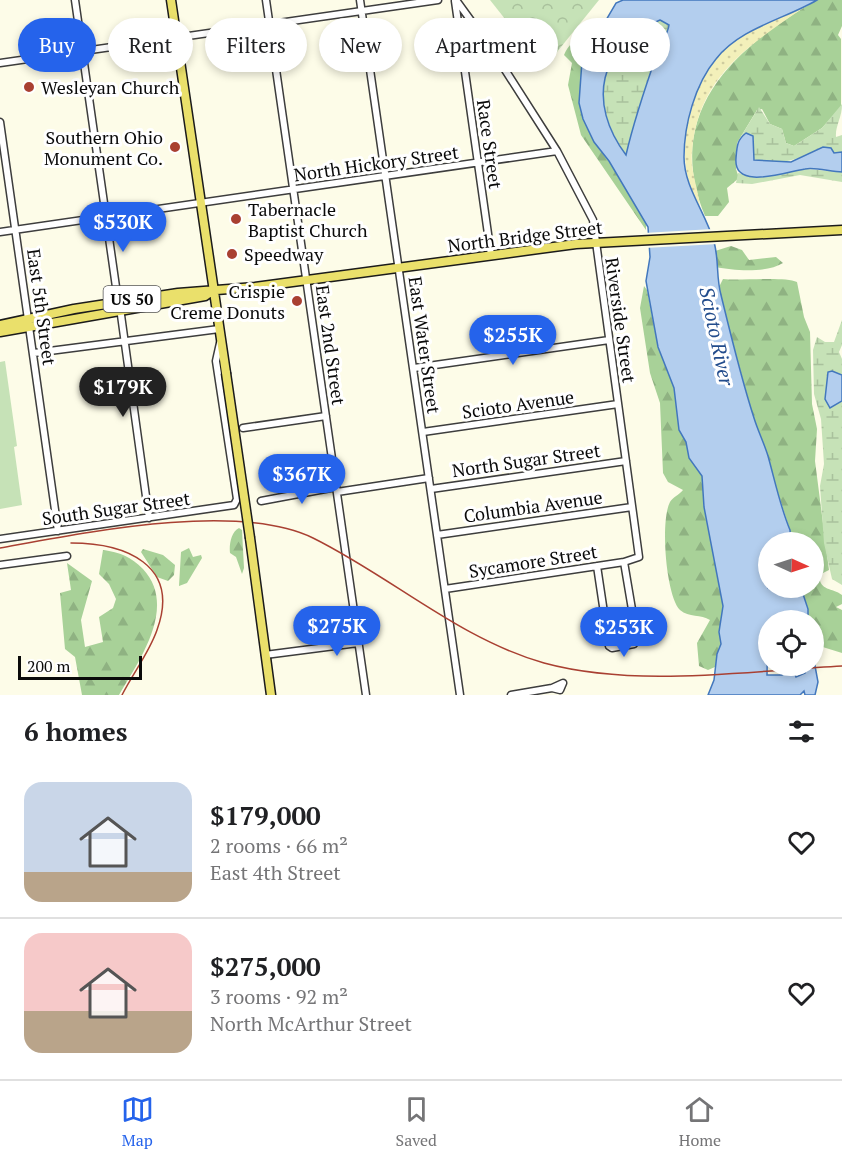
<!DOCTYPE html>
<meta charset="utf-8">
<style>
:root{--surface:#fff;--page:#f2f2f2;--text:#202124;--muted:#757577;--line:#e0e0e0;--accent:#2563eb}
body{margin:0;font-family:"PT Serif",serif;background:var(--page);color:var(--text);height:100vh;display:flex;flex-direction:column;font-size:22px;white-space:nowrap}
*{box-sizing:border-box;margin:0}
p{font-size:20px;color:var(--muted)}
.icon{flex:none;width:33px;height:33px;fill:none;stroke:currentColor;stroke-width:2;stroke-linecap:round;stroke-linejoin:round}
.map{position:relative;height:695px;overflow:hidden}
.details{display:flex;flex-direction:column;background:var(--surface);flex:1}
.details>*{flex:none}
.top-card{position:absolute;left:18px;top:18px;width:807px;height:54px;display:flex;gap:12px}
.needle{width:39px;rotate:93deg}
.tools{position:absolute;left:758px;top:532px;display:grid;gap:12px}
.tools a{display:grid;place-items:center;width:66px;height:66px;border-radius:50%;background:var(--surface);box-shadow:0 3px 9px #0003;font-size:30px}
.scale{position:absolute;left:18px;bottom:15px;width:124px;box-sizing:border-box;padding-left:6px;border:3px solid #0a0a0a;border-top:0;font-size:16px;line-height:21px;white-space:nowrap;color:#0a0a0a;-webkit-text-stroke:4px #fff;paint-order:stroke}
.price{position:absolute;translate:-50% -51px;padding:0 14px;border-radius:21px;background:var(--accent);color:#fff;font-size:20px;line-height:39px;filter:drop-shadow(0 2px 3px #0008)}
.price::after{content:'';position:absolute;left:50%;top:36px;width:18px;height:14px;margin-left:-9px;background:inherit;clip-path:polygon(0 0,100% 0,50% 100%)}
.price.active{background:#222;color:#fff}
ul{padding:0;list-style:none}
li{display:flex;align-items:center;gap:18px;height:150px;padding:0 24px}
li+li{border-top:2px solid var(--line)}
li span{display:grid;place-items:center;flex:none;width:168px;height:120px;border-radius:18px;color:#555}
li>.icon{margin-inline-start:auto}
span .icon{width:72px;height:72px;fill:#fffc;stroke-width:1}
li b{font-size:26px}
h2{display:flex;justify-content:space-between;align-items:center;height:72px;padding:0 24px;font-size:26px}
.pill{padding:0 21px;border-radius:27px;background:var(--surface);box-shadow:0 3px 9px #0003;font-size:21px;line-height:54px}
.pill.active{background:var(--accent);color:#fff}
.dock{display:flex;justify-content:space-around;align-items:center;height:84px;border-top:2px solid var(--line);background:var(--surface);font-size:16px;color:var(--muted)}
.dock a{display:grid;justify-items:center;gap:3px}
.dock .active{color:var(--accent)}
.map>svg:first-child{display:block}
.grass{fill:#c6e2b7}
.forest{fill:url(#forest-firs)}
.wetland{fill:url(#wetland-marsh)}
.sand{fill:url(#sand-dots)}
.park{fill:url(#park-crowns)}
.water{fill:#b3ceee;stroke:#4277bd;stroke-width:1.5;fill-rule:evenodd}
.pier{fill:#fdfce8}
.lines{fill:none;stroke-linecap:round;stroke-linejoin:round}
.minor-casing{stroke:#3d3d3d;stroke-width:9}
.major-casing{stroke:#1b1b1b;stroke-width:11}
.minor{stroke:#fff;stroke-width:6}
.major{stroke:#eae06b;stroke-width:8}
.rail{stroke:#a94032;stroke-width:1.5}
.major-bridge-casing{stroke:#1b1b1b;stroke-width:11;stroke-linecap:butt}
.major-bridge{stroke:#eae06b;stroke-width:8}
.poi-dot{fill:#a94032;stroke:#fff;stroke-width:2}
.labels{text-anchor:middle;dominant-baseline:central;stroke-width:6;stroke-linejoin:round;paint-order:stroke}
.shield{fill:#fff;stroke:#545454;stroke-width:1.5}
.shield-label{font-size:16px;font-weight:bold;fill:#0a0a0a}
.poi-label{font-size:18px;fill:#0a0a0a;stroke:#fff;text-anchor:start}
.street-label{font-size:18px;fill:#0a0a0a;stroke:#fff}
.water-label{font-size:20px;font-style:italic;fill:#224c8c;stroke:#fff}
</style>
<div class="map">
<svg width="842" height="695" viewBox="0 0 842 695">
<defs>
<pattern id="forest-firs" width="22" height="20" patternUnits="userSpaceOnUse" patternTransform="scale(1.5)"><rect width="22" height="20" fill="#a8d198"/><path d="M5 1l3.5 6h-7zM16 11l3.5 6h-7z" fill="#8fb282"/></pattern>
<pattern id="wetland-marsh" width="20" height="14" patternUnits="userSpaceOnUse" patternTransform="scale(1.5)"><rect width="20" height="14" fill="#c6e2b7"/><path d="M1 5h8M5 5V1M11 12h8M15 12V8" fill="none" stroke="#a9c19c"/></pattern>
<pattern id="sand-dots" width="8" height="8" patternUnits="userSpaceOnUse" patternTransform="scale(1.5)"><rect width="8" height="8" fill="#f3f0ba"/><path d="M2 2h.1M6 6h.1" fill="none" stroke="#cfcc9f" stroke-width="1.8" stroke-linecap="round"/></pattern>
<pattern id="park-crowns" width="20" height="18" patternUnits="userSpaceOnUse" patternTransform="scale(1.5)"><rect width="20" height="18" fill="#c6e2b7"/><path d="M2 6a3 3 0 1 1 6 0M12 15a3 3 0 1 1 6 0" fill="none" stroke="#a9c19c"/></pattern>
</defs>
<rect width="100%" height="100%" fill="#fdfce8"/>
<path class="grass" d="M5 361 17 446 14 447 22 505 0 509V362Z"/>
<path class="forest" d="M817 0H842V26L838 35 841 39V107L822 128 794 146 786 143 782 129 770 124 762 109 757 110 737 143 736 169 739 178 727 188 729 202 718 216H705C662 112 734 48 817 0Z
M601 22 606 23 591 41 579 103C583 127 596 142 609 161 623 180 632 202 646 221V230L581 135 568 85 572 63 564 55C572 37 587 32 601 22Z
M731 246 742 250 749 260 776 257 783 263C767 273 735 271 716 267L715 251Z
M723 279C741 281 784 276 797 282L804 317 810 332 812 404 817 429 815 461 829 570 819 575C820 592 832 587 842 595V604L836 607 842 610V653L813 644V621H808V609L801 588H813V543H791L790 530 753 416 728 326 719 287Z
M644 286 647 290 658 347 674 388 679 430 686 442 689 458 702 476 704 507 723 606 719 632 721 644 715 667 708 670 699 666 697 643 710 620C701 614 689 618 680 610 666 596 660 521 670 502 673 497 679 495 683 490L668 482 663 473 660 403 650 373 640 308Z
M239 528 242 530 244 568 242 574 236 557 230 553C229 545 231 532 239 528Z
M189 548 193 557 201 555 202 558 187 583 179 586 181 552Z
M143 549 163 555 175 565 174 575 168 581 157 577 141 552Z
M103 550C120 552 131 557 143 569 178 607 139 660 119 695H82L75 657 65 649 60 593 71 590 67 563 92 581 81 620 85 647 103 642 99 617 113 608 116 599 109 584 99 574Z"/>
<path class="wetland" d="M660 20 669 25C668 34 661 42 658 51 646 86 634 121 627 156 588 103 596 46 660 20Z
M842 104C842 118 835 126 836 137L842 135V152L834 153 824 147C808 156 766 172 752 157L754 139 746 133 740 138 759 107 770 124 782 129 786 143 794 146 822 128Z
M805 169 842 172V182L800 175 752 184 736 183 738 173 762 177Z
M842 320V345L839 352 842 359V375L832 371 842 401V585L832 579 824 543 820 486 824 464 821 419 814 394 813 350 817 337 825 342H834Z"/>
<path class="sand" d="M803 8C748 46 697 78 692 152 690 170 698 188 700 206 672 165 686 96 716 59 736 33 774 21 803 8Z"/>
<path class="park" d="M490 0H599L544 68Z"/>
<path class="water" d="M623 0H817C785 19 740 28 716 59 695 84 684 125 684 157 684 187 706 213 714 242 719 259 716 277 721 295 731 336 741 378 754 418 758 431 764 443 768 456 775 481 780 506 790 530L791 543H768V588H801L808 609V621H768L767 675H782V666H792L796 677 805 673V666H813V655L818 682 815 695H805L804 691 800 695H708L714 680 717 654 721 644 719 632 723 606 704 507 702 476 689 458 686 442 679 430 674 388 658 347 646 281 650 257 648 227 609 161 594 142 583 119 579 103 582 61 616 3ZM660 20 669 25C668 34 661 42 658 51 646 85 634 120 626 155 587 103 598 46 660 20Z
M746 133 753 136 754 160 791 162 823 147 831 148 834 153 842 152V172C831 172 816 167 805 169 785 172 733 191 736 158 737 146 737 140 746 133Z
M832 371 842 375V401L830 408 825 399 828 372Z"/>
<path class="pier" d="M713 229 718 244 645 248 644 233Z"/>
<g class="lines">
<g class="minor-casing">
<path id="minor" d="M75 0 117 294
M266 0 366 695
M360 0 460 695
M455 1 491 255
M0 63 438 0
M0 122 58 531
M0 232 557 151
M121 315 149 518
M34 353 219 329
M414 368 609 340
M243 428 326 416
M423 432 618 404
M431 489 626 461
M337 492 429 478
M261 501 336 487
M437 535 632 507
M0 539 234 505 237 499 216 361 220 343
M0 565 67 556
M597 566 609 646 612 648 634 644 637 639 624 562
M445 589 624 562 639 557 593 220 557 151 493 51 456 0
M265 655 358 643
M511 695 552 688 560 690 563 683 552 688"/>
</g>
<g class="major-casing">
<path id="major" d="M171 0 226 373
M0 325 74 309 178 293 255 287 576 244 842 230
M0 332 205 296 213 290
M250 538 271 695"/>
</g>
<use href="#minor" class="minor"/>
<use href="#major" class="major"/>
<path class="rail" d="M71 543C124 543 181 564 157 630 149 653 133 673 122 695
M0 548C83 533 237 501 313 538 392 577 459 639 544 663 636 688 747 671 842 666"/>
<g class="major-bridge-casing">
<path id="major-bridge" d="M226 373 250 538"/>
</g>
<use href="#major-bridge" class="major-bridge"/>
</g>
<g class="poi-dot">
<circle cx="29" cy="87" r="6"/>
<circle cx="175" cy="147" r="6"/>
<circle cx="236" cy="219" r="6"/>
<circle cx="232" cy="254" r="6"/>
<circle cx="297" cy="301" r="6"/>
</g>
<g class="labels">
<rect class="shield" x="103.5" y="286" width="57" height="26" rx="4.5"/>
<g class="shield-label">
<text x="132" y="299">US 50</text>
</g>
<g class="poi-label">
<text x="41" y="87">Wesleyan Church</text>
<text x="163" y="137" text-anchor="end">Southern Ohio<tspan x="163" dy="21">Monument Co.</tspan></text>
<text x="248" y="209">Tabernacle<tspan x="248" dy="21">Baptist Church</tspan></text>
<text x="244" y="254">Speedway</text>
<text x="285" y="291" text-anchor="end">Crispie<tspan x="285" dy="21">Creme Donuts</tspan></text>
</g>
<g class="street-label">
<text transform="translate(490 144) rotate(82)">Race Street</text>
<text transform="translate(376 163) rotate(-8)">North Hickory Street</text>
<text transform="translate(525 236) rotate(-7)">North Bridge Street</text>
<text transform="translate(42 307) rotate(82)">East 5th Street</text>
<text transform="translate(621 320) rotate(82)">Riverside Street</text>
<text transform="translate(331 345) rotate(82)">East 2nd Street</text>
<text transform="translate(425 345) rotate(82)">East Water Street</text>
<text transform="translate(518 404) rotate(-8)">Scioto Avenue</text>
<text transform="translate(526 460) rotate(-8)">North Sugar Street</text>
<text transform="translate(533 506) rotate(-8)">Columbia Avenue</text>
<text transform="translate(116 508) rotate(-8)">South Sugar Street</text>
<text transform="translate(533 561) rotate(-9)">Sycamore Street</text>
</g>
<g class="water-label">
<text transform="translate(717 336) rotate(78)">Scioto River</text>
</g>
</g>
</svg>
<div class="tools">
<a><svg class="needle" viewBox="-14 -14 28 28"><path d="M0-13l5 13h-10z" fill="#e53935"/><path d="M0 13l5-13h-10z" fill="#757577"/></svg></a>
<a><svg class="icon" aria-label="locate" viewBox="0 0 24 24"><circle cx="12" cy="12" r="6"/><path d="M12 2v4M12 18v4M2 12h4M18 12h4"/></svg></a>
</div>
<div class="scale">200 m</div>
<b class="price" style="left:123px;top:253px">$530K</b>
<b class="price" style="left:513px;top:366px">$255K</b>
<b class="price active" style="left:123px;top:418px">$179K</b>
<b class="price" style="left:302px;top:505px">$367K</b>
<b class="price" style="left:337px;top:657px">$275K</b>
<b class="price" style="left:624px;top:658px">$253K</b>
<div class="top-card">
<a class="pill active">Buy</a>
<a class="pill">Rent</a>
<a class="pill">Filters</a>
<a class="pill">New</a>
<a class="pill">Apartment</a>
<a class="pill">House</a>
</div>
</div>
<section class="details">
<h2>6 homes<svg class="icon" aria-label="filters" viewBox="0 0 24 24"><path d="M4 7h16M4 17h16"/><circle cx="9" cy="7" r="2"/><circle cx="15" cy="17" r="2"/></svg></h2>
<ul>
<li><span style="background:linear-gradient(#c9d6e8 75%,#b9a48a 0)"><svg class="icon" aria-label="home" viewBox="0 0 24 24"><path d="M3 11l9-7 9 7M6 9v11h12V9"/></svg></span><div><b>$179,000</b><p>2 rooms · 66 m²</p><p>East 4th Street</p></div><svg class="icon" aria-label="heart" viewBox="0 0 24 24"><path d="M12 20l-8-8c-3-5 5-10 8-4 3-6 11-1 8 4z"/></svg></li>
<li><span style="background:linear-gradient(#f6c9c9 65%,#b9a48a 0)"><svg class="icon" aria-label="home" viewBox="0 0 24 24"><path d="M3 11l9-7 9 7M6 9v11h12V9"/></svg></span><div><b>$275,000</b><p>3 rooms · 92 m²</p><p>North McArthur Street</p></div><svg class="icon" aria-label="heart" viewBox="0 0 24 24"><path d="M12 20l-8-8c-3-5 5-10 8-4 3-6 11-1 8 4z"/></svg></li>
</ul>
</section>
<nav class="dock">
<a class="active"><svg class="icon" aria-label="map" viewBox="0 0 24 24"><path d="M3 6l6-2 6 2 6-2v14l-6 2-6-2-6 2zM9 4v14M15 6v14"/></svg>Map</a>
<a><svg class="icon" aria-label="saved" viewBox="0 0 24 24"><path d="M7 4h10v16l-5-4-5 4z"/></svg>Saved</a>
<a><svg class="icon" aria-label="home" viewBox="0 0 24 24"><path d="M3 11l9-7 9 7M6 9v11h12V9"/></svg>Home</a>
</nav>
